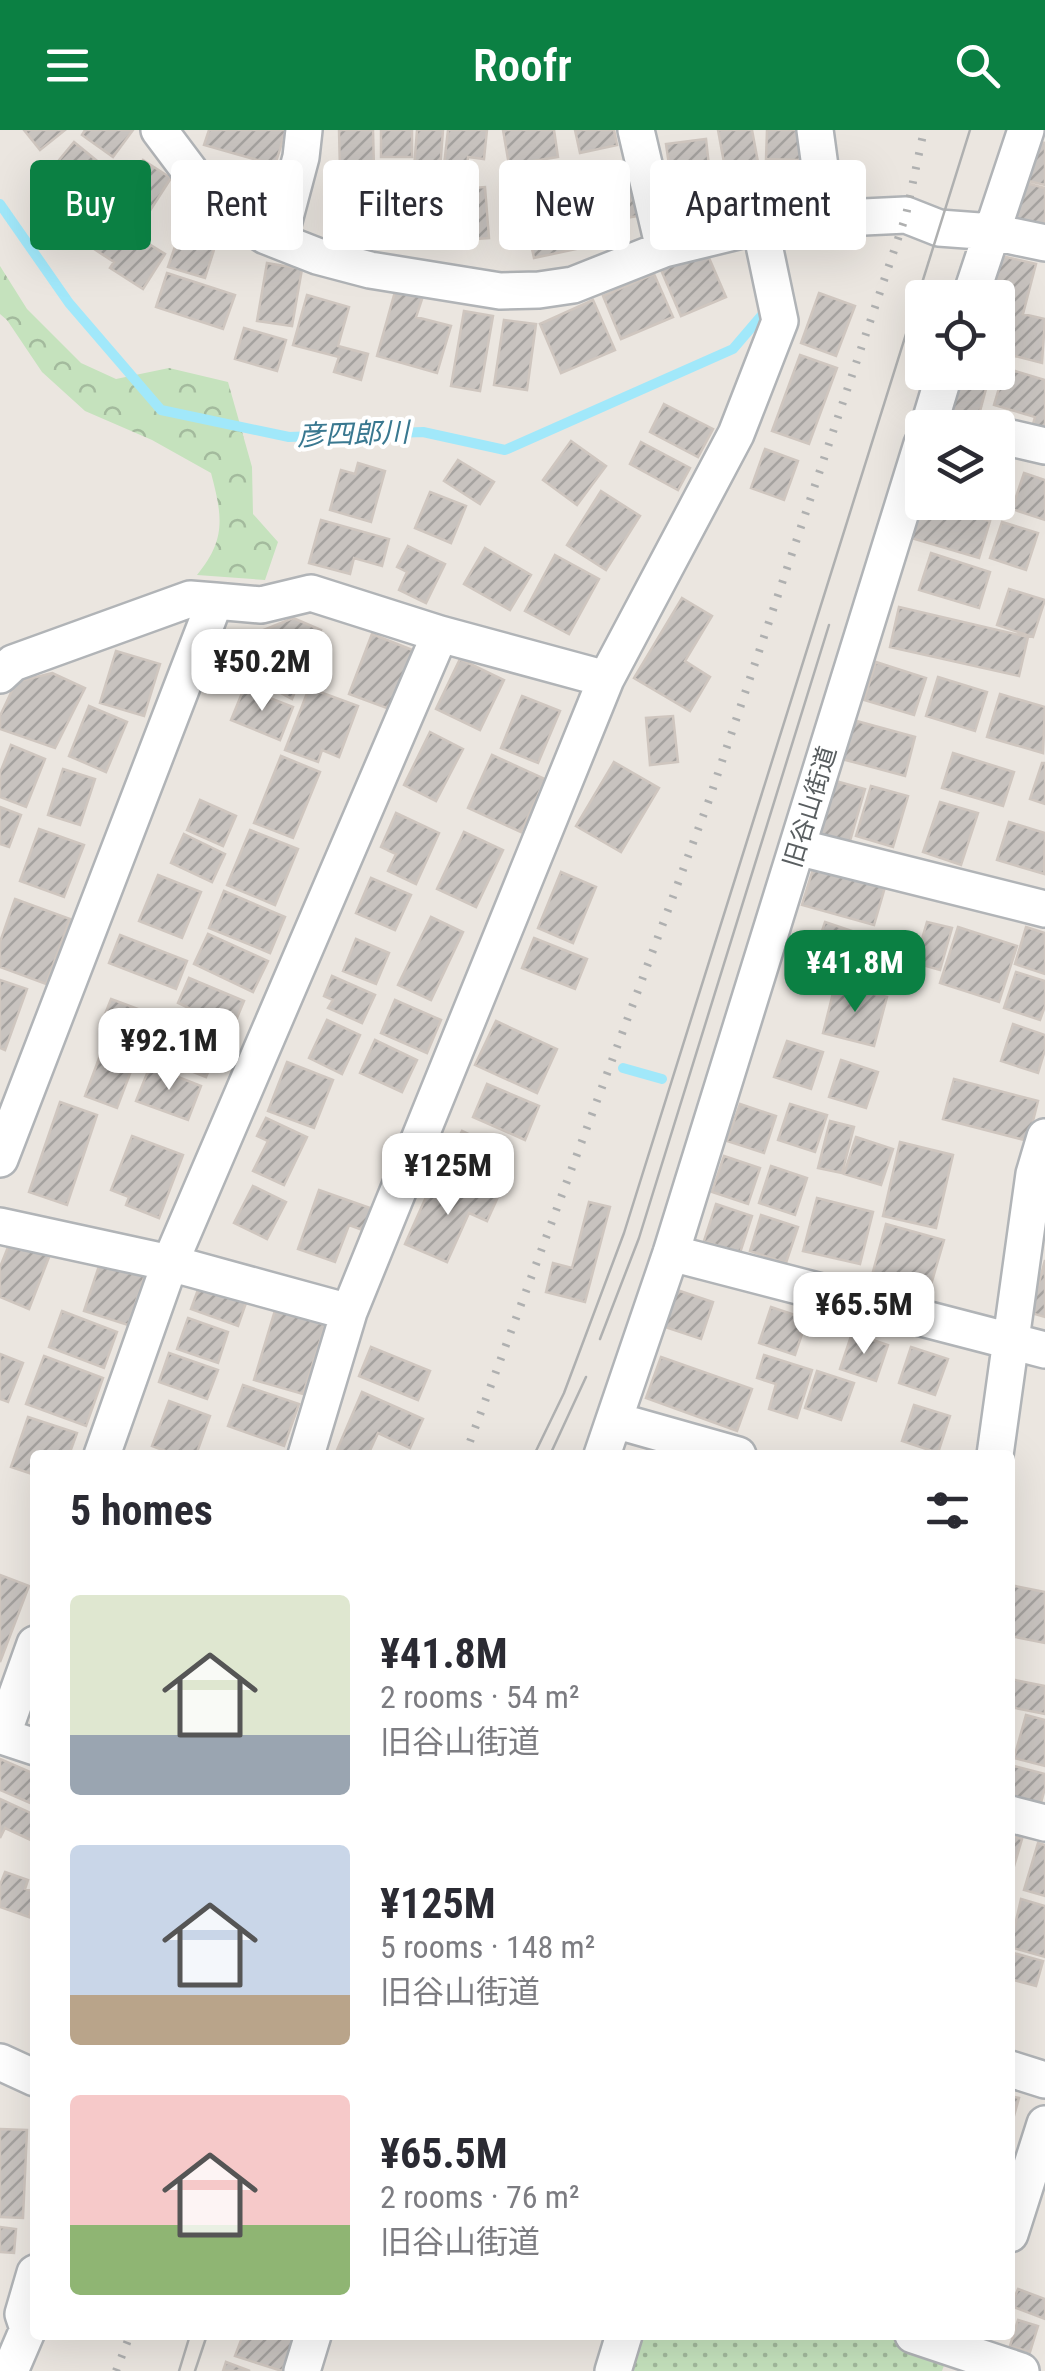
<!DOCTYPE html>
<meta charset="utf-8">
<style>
:root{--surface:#fff;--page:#f7f7f7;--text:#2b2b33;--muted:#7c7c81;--accent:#0b8043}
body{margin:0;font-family:"Roboto Condensed","Noto Sans JP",sans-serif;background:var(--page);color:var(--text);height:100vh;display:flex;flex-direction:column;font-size:38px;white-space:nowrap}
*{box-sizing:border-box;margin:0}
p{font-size:32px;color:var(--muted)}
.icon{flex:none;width:55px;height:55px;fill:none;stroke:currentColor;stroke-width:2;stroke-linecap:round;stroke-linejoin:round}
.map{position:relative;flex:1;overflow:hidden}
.side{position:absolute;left:30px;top:1320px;width:985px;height:890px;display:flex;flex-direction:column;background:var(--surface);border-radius:10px;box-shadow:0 10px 40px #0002}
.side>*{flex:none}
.banner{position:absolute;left:30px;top:30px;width:985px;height:90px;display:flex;gap:20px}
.buttons{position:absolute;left:905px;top:150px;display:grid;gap:20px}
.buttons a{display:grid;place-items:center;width:110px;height:110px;border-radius:10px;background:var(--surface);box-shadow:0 10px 40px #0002;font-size:50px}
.price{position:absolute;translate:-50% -85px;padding:0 22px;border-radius:20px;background:#fff;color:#222;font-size:32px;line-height:65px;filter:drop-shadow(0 2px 5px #0008)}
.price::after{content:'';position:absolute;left:50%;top:60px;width:30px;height:22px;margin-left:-15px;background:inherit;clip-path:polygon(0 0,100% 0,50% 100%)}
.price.on{background:var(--accent);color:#fff}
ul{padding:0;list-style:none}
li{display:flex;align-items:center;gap:30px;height:250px;padding:0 40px}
li span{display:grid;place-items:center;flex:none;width:280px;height:200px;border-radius:10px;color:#555}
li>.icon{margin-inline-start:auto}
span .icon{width:120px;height:120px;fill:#fffc;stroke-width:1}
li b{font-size:42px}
h2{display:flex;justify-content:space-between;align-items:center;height:120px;padding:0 40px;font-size:42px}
.pill{padding:0 35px;border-radius:10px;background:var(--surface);box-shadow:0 10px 40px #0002;font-size:35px;line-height:90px}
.pill.on{background:var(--accent);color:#fff}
header{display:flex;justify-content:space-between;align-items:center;height:130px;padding:0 40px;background:var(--accent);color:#fff;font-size:45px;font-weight:600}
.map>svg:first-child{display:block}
.green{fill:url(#green-dots)}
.forest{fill:url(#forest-crowns)}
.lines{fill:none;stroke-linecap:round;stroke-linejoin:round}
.stream{stroke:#a1e8fa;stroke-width:10}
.building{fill:url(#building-hatch);stroke:#cfc6bf;stroke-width:2.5}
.street-casing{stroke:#b1b4b7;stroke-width:40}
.street{stroke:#fff;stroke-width:35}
.tram{stroke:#afb0b0;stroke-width:2.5}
.rail{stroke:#afb0b0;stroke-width:8;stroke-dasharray:2.5 12;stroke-linecap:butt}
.labels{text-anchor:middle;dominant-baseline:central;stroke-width:8;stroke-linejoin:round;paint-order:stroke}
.street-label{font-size:25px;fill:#595e60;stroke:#fff}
.water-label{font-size:28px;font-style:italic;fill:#397890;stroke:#fff}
</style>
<header><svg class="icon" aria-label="menu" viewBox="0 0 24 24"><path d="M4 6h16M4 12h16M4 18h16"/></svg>Roofr<svg class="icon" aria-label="search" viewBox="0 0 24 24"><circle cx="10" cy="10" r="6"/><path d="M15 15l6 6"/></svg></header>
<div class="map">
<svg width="1045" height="2241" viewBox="0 0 1045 2241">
<defs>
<pattern id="green-dots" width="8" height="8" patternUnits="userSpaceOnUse" patternTransform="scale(2.5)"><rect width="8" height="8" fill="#c5e2bd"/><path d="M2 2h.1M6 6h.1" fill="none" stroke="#a3ba9d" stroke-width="1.8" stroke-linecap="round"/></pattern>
<pattern id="forest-crowns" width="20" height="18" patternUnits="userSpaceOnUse" patternTransform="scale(2.5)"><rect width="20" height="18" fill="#c5e2bd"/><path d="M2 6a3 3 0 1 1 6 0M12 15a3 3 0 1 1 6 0" fill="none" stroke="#a3ba9d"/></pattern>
<pattern id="building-hatch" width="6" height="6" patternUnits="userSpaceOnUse" patternTransform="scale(2.5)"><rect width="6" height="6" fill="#c8c3bf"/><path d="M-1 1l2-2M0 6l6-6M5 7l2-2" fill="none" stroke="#a5a29f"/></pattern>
</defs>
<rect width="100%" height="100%" fill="#ebe6e0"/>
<path class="green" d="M635 2205H878L947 2227 942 2241H624Z"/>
<path class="forest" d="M0 136 27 179 81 233 116 249 169 238 228 252 252 337 253 384 278 412 265 450 197 445C227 409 222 385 211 343L152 310 85 281 42 242 7 190 0 184Z"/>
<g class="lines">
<path class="stream" d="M0 74 69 173 161 280 289 307 423 302 505 320 733 219 768 178
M623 938 662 949"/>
</g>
<path class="building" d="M24 0H65L40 20Z
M85 0H133L113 27 82 5Z
M209 0H286L275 35 204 15Z
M339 0H373L374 39 340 40Z
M381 0H412V27H381Z
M417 0H443L440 40 414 39Z
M448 0H487L484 29 468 27 466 46 443 44Z
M503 0H554L558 27 509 35Z
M575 0H614L617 15 580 23Z
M718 0H752L760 43 727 49Z
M767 0H801L800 30 766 29Z
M706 9 710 45 684 49 682 40 670 42 666 14Z
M1029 9 1045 13V55L1020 49Z
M74 12 113 44 89 73 50 41Z
M143 30 171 48 142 93 113 74Z
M630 31 638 86 608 91 599 36Z
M766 38H806V61H766Z
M1018 51 1045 58V100L1009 91Z
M422 53 424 97 392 98 390 55Z
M485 57 489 108 463 110 462 97 435 99 432 61Z
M338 59 378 61 377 97 337 96Z
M593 59 604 113 534 128 522 74Z
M184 90 220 101 205 148 168 137Z
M112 91 165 124 143 159 110 138 114 132 94 119Z
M706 121 726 167 681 186 661 140Z
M989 123 1036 134 1023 184 1045 189 1042 233 1003 223 1008 206 998 203V168H978Z
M267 133 302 139 292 196 257 191Z
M167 143 235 165 223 199 156 177Z
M654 144 673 187 621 209 603 166Z
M396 158 423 166 416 187 451 196 437 243 377 226Z
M819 163 855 176 836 226 801 213Z
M307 165 349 177 338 216 368 224 361 250 334 242 339 227 293 215Z
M593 170 615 220 561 243 540 194Z
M464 181 493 186 480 261 451 256Z
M504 190 536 194 527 260 494 255Z
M244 198 286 210 277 241 235 229Z
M800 225 837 238 809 314 772 301Z
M1005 238 1045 250V302L1032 298 1035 287 994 275Z
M960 242H991L988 256 958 248Z
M956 252 986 259 976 296 947 289Z
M664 274 713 299 698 327 650 302Z
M571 311 606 336 577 375 543 350Z
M641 312 690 338 678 360 630 334Z
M765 319 798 331 784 370 751 358Z
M458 330 494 352 480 374 444 351Z
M358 333 385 341 371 392 330 380 341 340 355 344Z
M1024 343 1045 350V390L1012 379Z
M601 361 640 386 606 440 567 415Z
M430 362 466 376 451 413 415 398Z
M922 371 990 391 979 428 911 408Z
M963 372H993L990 381Z
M321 390 389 409 382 436 354 428 350 444 309 433Z
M1002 392 1038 403 1026 440 990 428Z
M408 416 445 434 426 473 399 460 407 442 397 437Z
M485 418 531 445 510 480 464 454Z
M931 423 990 442 979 478 919 460Z
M555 425 599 449 569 504 525 481Z
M1009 459 1045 470 1033 507 997 495Z
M682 468 712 486 685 531 710 547 690 581 634 548Z
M899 477 1028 507 1019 546 890 517Z
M293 488 321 500 292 569 242 542 261 501Z
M372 504 415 521 392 580 349 564Z
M116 521 160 534 144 586 100 573Z
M460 529 504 550 480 600 436 579Z
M876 532 926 548 914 585 864 570Z
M52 543 85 558 55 618 0 599V586L16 552Z
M938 547 987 562 975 601 926 586Z
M244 558 293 577 280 610 231 590Z
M309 558 358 576 339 627 322 620 318 632 285 620Z
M1000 564 1045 577 1043 623 987 607Z
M522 566 560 581 538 633 501 618Z
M89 576 127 592 106 642 69 626Z
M673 586 678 632 650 635 646 588Z
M853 590 915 607 905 646 842 629Z
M430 602 463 619 436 671 404 655Z
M11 615 45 629 26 677 0 667V643Z
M953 623 1014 642 1003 676 942 658Z
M492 625 545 649 521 702 468 678Z
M281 626 320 642 293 708 254 693Z
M614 632 659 658 621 722 576 696Z
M1042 633H1045V674L1030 669Z
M63 639 95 649 80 695 48 685Z
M832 650 865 659 848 718 814 708Z
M871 656 908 666 893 717 856 706Z
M200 670 236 686 223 716 187 700Z
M940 672 978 683 961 735 923 722Z
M0 677 21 685 9 717 0 714Z
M396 683 439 703 416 754 388 741 396 724 381 717Z
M1009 692 1045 703 1044 744 997 730Z
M39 699 84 715 64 767 20 751Z
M250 700 298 719 275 775 227 755Z
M464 702 503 720 476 777 437 759Z
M184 704 225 724 212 752 171 733Z
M814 736 885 757 874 795 802 775Z
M561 742 596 757 573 813 538 798Z
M158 745 201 762 182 808 139 791Z
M371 748 411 765 395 800 356 783Z
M224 761 285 787 270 823 209 798Z
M15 769 70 789 46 854 0 837V812Z
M431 787 463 802 431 870 398 855Z
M825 792 861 804 849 840 813 828Z
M927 792 952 798 940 840 915 833Z
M958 797 1017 816 999 872 940 853Z
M1026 797 1045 803V844L1015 834Z
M208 804 268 831 253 862 194 834Z
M120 805 187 831 176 859 109 833Z
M534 808 587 829 575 859 522 838Z
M356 809 389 823 376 854 343 841Z
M1016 842 1045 851V876L1040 890 1004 878Z
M332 846 375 865 362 893 328 878 333 870 324 866Z
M189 848 244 871 229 907 188 890 193 880 178 873Z
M0 850 27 859 5 920 0 918Z
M835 855 887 867 874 916 823 903Z
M111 869 162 888 150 917 100 897Z
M395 870 441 890 427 923 381 903Z
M327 890 360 905 342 944 309 928Z
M496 891 557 919 537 963 475 935Z
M1013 894 1045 905V920L1038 943 1001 931Z
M172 896 219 915 206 947 159 928Z
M375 910 417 930 402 962 360 943Z
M787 911 823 922 811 959 774 947Z
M104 915 136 928 117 978 85 966Z
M841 930 878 942 866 978 829 967Z
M287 932 333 950 314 998 268 981Z
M150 936 201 956 188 990 136 971Z
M954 949 1038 971 1028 1011 943 989Z
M487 954 539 976 525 1010 473 987Z
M60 972 97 985 67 1075 29 1062Z
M740 974 776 986 764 1023 727 1011Z
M790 974 827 985 815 1022 778 1010Z
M266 988 307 1007 284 1055 253 1041 268 1011 257 1006Z
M830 991 854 997 842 1043 818 1038Z
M462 1001 504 1021 488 1056 446 1036Z
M132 1006 183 1025 159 1088 126 1075 129 1067 111 1060Z
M856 1007 893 1019 881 1055 844 1044Z
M900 1012 953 1025 936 1098 883 1086Z
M724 1026 760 1038 748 1074 712 1062Z
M771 1036 807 1048 795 1085 759 1073Z
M454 1048 498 1067 487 1091 469 1083 447 1132 405 1114 431 1056 447 1064Z
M253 1056 286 1072 267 1109 234 1093Z
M319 1060 373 1079 365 1101 349 1095 335 1132 298 1119Z
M817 1068 873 1082 860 1134 803 1121Z
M589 1072 610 1077 585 1172 546 1162 553 1133 572 1138Z
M716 1074 752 1086 740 1123 704 1111Z
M761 1085 798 1097 786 1133 750 1121Z
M886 1094 944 1110 928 1165 871 1149Z
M12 1107 51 1122 29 1179 0 1167V1137Z
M101 1130 145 1145 128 1195 84 1181Z
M1045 1130V1187L1031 1183Z
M200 1154 247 1170 238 1196 191 1179Z
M677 1160 713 1172 701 1209 665 1197Z
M276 1177 326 1192 303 1264 254 1250Z
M771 1177 807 1189 795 1225 759 1213Z
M62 1181 117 1202 104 1238 49 1217Z
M188 1188 228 1202 218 1233 177 1219Z
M852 1203 888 1215 876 1251 840 1239Z
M371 1217 430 1241 418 1270 359 1246Z
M911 1217 948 1229 935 1265 899 1253Z
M169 1223 218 1240 207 1269 159 1252Z
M0 1224 23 1233 8 1272 0 1269Z
M764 1225 812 1240 797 1288 769 1279 776 1254 757 1248Z
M44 1226 103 1248 86 1296 26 1274Z
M661 1227 752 1259 737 1301 646 1268Z
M817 1241 854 1253 841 1290 805 1278Z
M243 1255 299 1274 284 1316 228 1296Z
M362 1262 423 1289 410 1318 378 1303 368 1325H349L337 1320Z
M169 1271 210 1286 196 1325H176L152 1316Z
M914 1275 950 1286 938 1323 902 1311Z
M28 1287 77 1303 69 1325H35V1345L11 1337Z
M0 1445 29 1456 0 1532Z
M1010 1455 1045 1462V1513L1010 1506Z
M1010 1549 1045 1556V1584L1010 1577Z
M1026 1585 1045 1590V1636L1014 1628Z
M0 1629 35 1644V1675L0 1660Z
M1010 1635 1045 1644V1658L1037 1688 1010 1680Z
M0 1669 35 1685V1712L5 1698 0 1708Z
M1010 1705 1022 1709 1010 1750Z
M1038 1713 1045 1715V1766L1024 1760Z
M5 1742 28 1750 25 1759 35 1762 29 1787 0 1777V1755Z
M1021 1769 1045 1776V1827L1010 1817Z
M1010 1822 1043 1831 1036 1856 1010 1849Z
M1010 1966 1019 1968 1010 2000Z
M0 1999 27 2000 23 2088 0 2087Z
M0 2097 16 2099 14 2123 0 2122Z
M1018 2159 1045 2169V2189L1011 2176Z
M1018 2190 1038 2196 1030 2222 1010 2216Z
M243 2205H283L294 2210 282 2241 235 2226Z
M226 2232 250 2241H223Z"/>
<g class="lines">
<g class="street-casing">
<path id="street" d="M159 0 192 44 225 80 266 106 317 126 370 140 500 161 539 160 573 155 664 119 779 91 906 85 939 98 993 102 1045 113
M636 0 664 119
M815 0 827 88
M279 110 301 27 304 0
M970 168 1026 0
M928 298 945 242
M998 305 1045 316
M0 545 13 533 190 469 215 471
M797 717 1045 779
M0 1029 215 471 261 475 311 463 440 504 606 549
M0 1096 170 1133 349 1182
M671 1123 1045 1220
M614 1290 738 1325
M102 1325 170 1133 440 504
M306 1325 349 1182 606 549 736 304 780 191 760 96
M602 1325 671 1123 922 314
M995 1325 1034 1044 1045 1007
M35 1514 2 1606 35 1617
M1010 1684 1045 1693
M0 1932 35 1948
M1010 1939 1045 1950
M1010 2104 1045 1994
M913 2205 1021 2241
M10 2241 28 2199 23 2184 35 2143
M302 2241 313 2205
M613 2241 624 2205"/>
</g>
<use href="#street" class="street"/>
<path class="tram" d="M600 1209 639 1108 829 495
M534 1325 564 1263 624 1103 970 0
M550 1325 586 1247
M179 2241 190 2205
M195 2241 207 2205"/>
<path class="rail" d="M465 1325 709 670 906 85 924 0
M116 2241 130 2205"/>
</g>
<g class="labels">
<g class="street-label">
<text transform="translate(810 677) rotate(-73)">旧谷山街道</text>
</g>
<g class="water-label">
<text transform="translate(353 304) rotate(-2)">彦四郎川</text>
</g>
</g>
</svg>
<div class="buttons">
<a><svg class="icon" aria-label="locate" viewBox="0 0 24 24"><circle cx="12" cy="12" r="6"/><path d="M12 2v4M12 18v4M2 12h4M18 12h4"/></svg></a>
<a><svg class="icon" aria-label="layers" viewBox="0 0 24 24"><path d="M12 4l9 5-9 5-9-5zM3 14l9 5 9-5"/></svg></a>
</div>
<b class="price" style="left:262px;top:584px">¥50.2M</b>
<b class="price on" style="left:855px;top:885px">¥41.8M</b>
<b class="price" style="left:169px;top:963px">¥92.1M</b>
<b class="price" style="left:448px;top:1088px">¥125M</b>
<b class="price" style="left:864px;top:1227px">¥65.5M</b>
<div class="banner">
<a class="pill on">Buy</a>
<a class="pill">Rent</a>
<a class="pill">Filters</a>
<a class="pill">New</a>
<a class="pill">Apartment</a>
</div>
<section class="side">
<h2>5 homes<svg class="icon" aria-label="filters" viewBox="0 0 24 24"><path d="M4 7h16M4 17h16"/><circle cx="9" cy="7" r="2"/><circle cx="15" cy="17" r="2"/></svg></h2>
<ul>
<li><span style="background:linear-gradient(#dfe7d0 70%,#9aa5b1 0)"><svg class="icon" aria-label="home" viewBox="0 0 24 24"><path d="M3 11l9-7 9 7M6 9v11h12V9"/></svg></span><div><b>¥41.8M</b><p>2 rooms · 54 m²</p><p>旧谷山街道</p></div></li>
<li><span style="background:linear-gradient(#c9d6e8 75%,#b9a48a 0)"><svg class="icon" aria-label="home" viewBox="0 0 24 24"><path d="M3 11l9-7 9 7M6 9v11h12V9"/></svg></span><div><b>¥125M</b><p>5 rooms · 148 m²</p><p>旧谷山街道</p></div></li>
<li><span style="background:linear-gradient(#f6c9c9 65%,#8fb573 0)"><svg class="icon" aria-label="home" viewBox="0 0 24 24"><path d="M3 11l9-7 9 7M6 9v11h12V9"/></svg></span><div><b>¥65.5M</b><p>2 rooms · 76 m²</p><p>旧谷山街道</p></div></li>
</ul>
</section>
</div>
